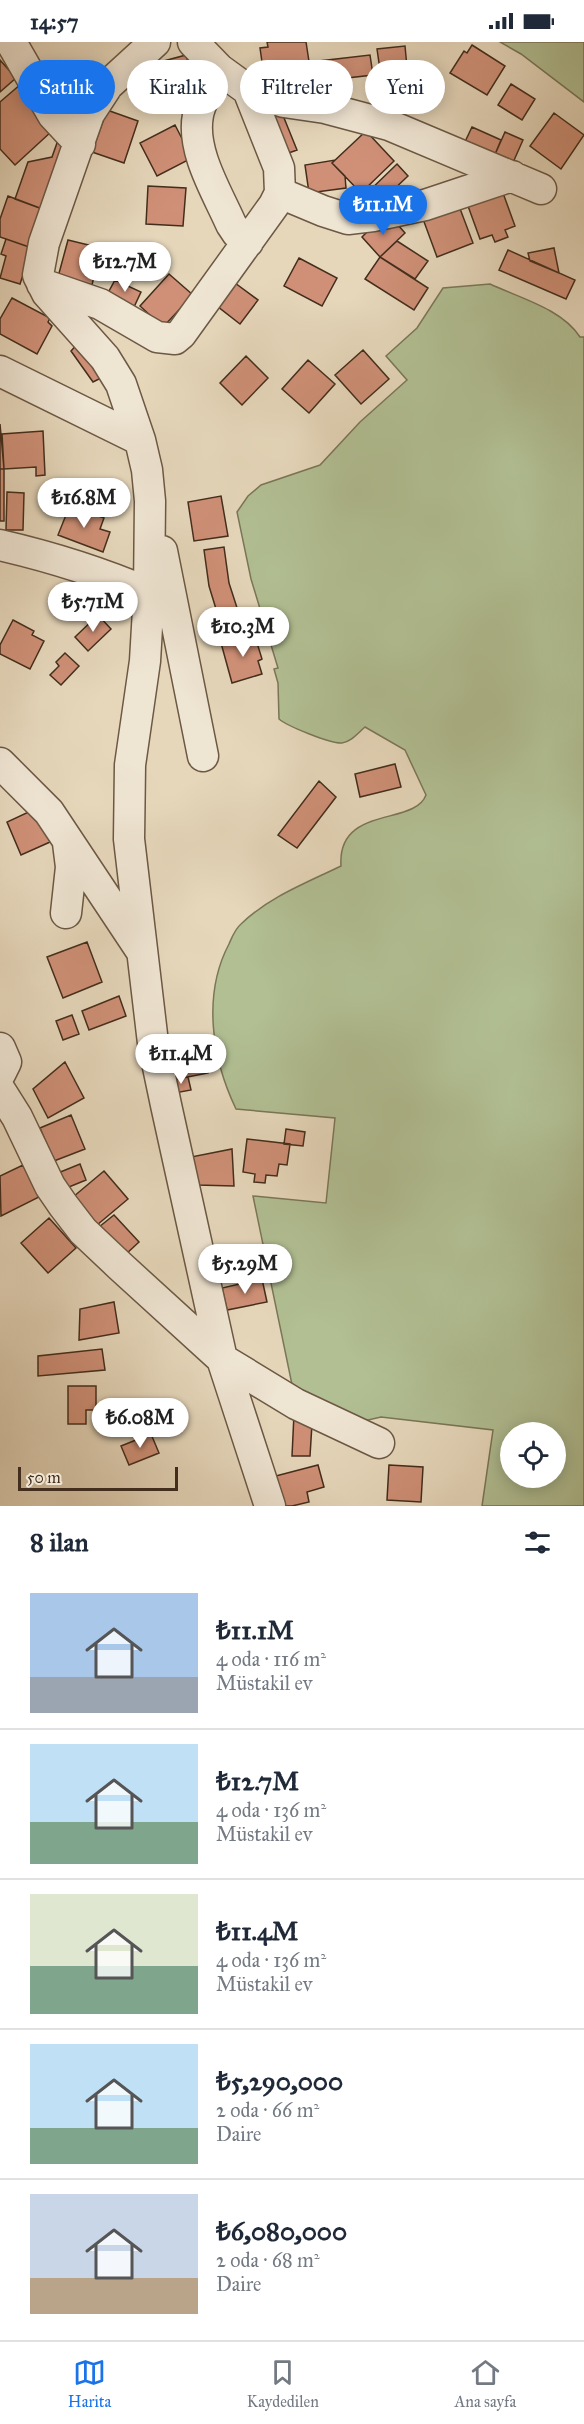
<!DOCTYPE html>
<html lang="tr">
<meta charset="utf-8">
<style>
:root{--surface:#fff;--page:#f6f6f7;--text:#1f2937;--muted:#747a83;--line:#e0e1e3;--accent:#1a73e8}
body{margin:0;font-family:"IM FELL Great Primer",serif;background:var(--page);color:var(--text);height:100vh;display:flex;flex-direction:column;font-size:22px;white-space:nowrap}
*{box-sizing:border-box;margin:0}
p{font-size:20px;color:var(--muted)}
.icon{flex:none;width:33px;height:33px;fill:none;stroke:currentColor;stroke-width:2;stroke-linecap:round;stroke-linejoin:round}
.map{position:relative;height:1464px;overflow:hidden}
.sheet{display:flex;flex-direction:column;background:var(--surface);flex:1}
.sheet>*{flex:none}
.top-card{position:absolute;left:18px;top:18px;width:549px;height:54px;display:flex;gap:12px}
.fabs{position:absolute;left:500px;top:1380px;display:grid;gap:12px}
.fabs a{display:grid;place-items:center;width:66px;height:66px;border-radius:50%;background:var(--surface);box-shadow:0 3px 15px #0003;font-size:30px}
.scale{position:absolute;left:18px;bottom:15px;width:160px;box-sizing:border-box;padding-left:6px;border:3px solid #432d1c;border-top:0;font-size:16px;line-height:21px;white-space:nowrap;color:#432d1c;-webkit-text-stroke:4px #efe5d3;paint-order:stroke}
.price{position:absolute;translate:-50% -51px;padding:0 14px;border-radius:21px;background:#fff;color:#222;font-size:20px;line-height:39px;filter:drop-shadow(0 2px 3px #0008)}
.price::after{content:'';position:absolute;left:50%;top:36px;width:18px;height:14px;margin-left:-9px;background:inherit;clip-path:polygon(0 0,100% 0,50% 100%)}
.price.on{background:var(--accent);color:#fff}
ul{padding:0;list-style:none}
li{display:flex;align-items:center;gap:18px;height:150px;padding:0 30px}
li+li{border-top:2px solid var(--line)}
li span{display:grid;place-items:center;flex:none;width:168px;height:120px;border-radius:0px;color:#555}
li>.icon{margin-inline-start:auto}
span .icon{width:72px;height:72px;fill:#fffc;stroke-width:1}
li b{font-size:26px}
h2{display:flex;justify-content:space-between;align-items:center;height:72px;padding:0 30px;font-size:26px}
.tag{padding:0 21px;border-radius:27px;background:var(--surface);box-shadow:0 3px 15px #0003;font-size:21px;line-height:54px}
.tag.on{background:var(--accent);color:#fff}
.status{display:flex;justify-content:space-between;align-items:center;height:42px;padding:0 30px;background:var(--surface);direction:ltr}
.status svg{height:16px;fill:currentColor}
.dock{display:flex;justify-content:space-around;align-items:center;height:84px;border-top:2px solid var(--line);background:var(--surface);font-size:16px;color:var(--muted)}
.dock a{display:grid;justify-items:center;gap:3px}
.dock .on{color:var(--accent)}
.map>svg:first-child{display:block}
.green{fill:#b1bf93;stroke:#7a7658;stroke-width:1.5;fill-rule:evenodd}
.building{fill:#cf9077;stroke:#432d1c;stroke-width:1.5}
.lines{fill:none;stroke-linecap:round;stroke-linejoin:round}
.minor-casing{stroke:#6c5844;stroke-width:33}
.minor{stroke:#efe5d3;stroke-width:30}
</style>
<div class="status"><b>14:57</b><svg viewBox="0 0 49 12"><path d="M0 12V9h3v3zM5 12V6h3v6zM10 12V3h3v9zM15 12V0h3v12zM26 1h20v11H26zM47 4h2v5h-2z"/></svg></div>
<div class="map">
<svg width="584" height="1464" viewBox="0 0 584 1464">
<rect width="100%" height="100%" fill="#e6d7bb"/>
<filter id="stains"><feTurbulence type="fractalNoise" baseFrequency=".00333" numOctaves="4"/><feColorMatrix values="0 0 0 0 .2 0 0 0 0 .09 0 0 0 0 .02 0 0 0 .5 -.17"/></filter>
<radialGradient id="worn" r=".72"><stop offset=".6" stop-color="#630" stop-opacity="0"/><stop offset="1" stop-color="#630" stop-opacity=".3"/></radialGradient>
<path class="green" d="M500 0H584V60L521 12Z
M490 242C520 256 562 267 580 295H584V1464H482L493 1388 381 1375 355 1381 296 1362 253 1154 326 1161 335 1076 236 1067C212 1017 202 953 229 902 232 895 235 887 241 882 269 855 306 841 341 824 337 763 415 784 426 753L405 708 365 685C358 691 351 700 342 701 331 702 287 684 279 677L278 641 274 627 278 626 251 537 237 470 248 454 261 443 320 423 360 380 407 338 386 314 417 286 443 246ZM510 1390H555V1436H510Z"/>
<path class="building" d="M267 0H306L310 26 272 31 270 19 262 20 260 6 268 5Z
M472 3 505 24 487 53 450 31 464 9 467 11Z
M405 4 407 25 380 28 377 7Z
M186 13 196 48 167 57 156 21Z
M370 13 373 33 321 39 319 19Z
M0 18 16 36 0 50Z
M85 28 99 38 83 60 69 51Z
M21 42 31 53 26 58 52 89 15 123 0 107V60Z
M511 42 535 57 522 78 498 63Z
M71 52 83 60 73 77 61 69Z
M107 68 138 79 124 121 92 110Z
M266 71H282L297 108 283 113Z
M554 71 584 93 561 127 530 104Z
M175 83 192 116 157 134 140 101Z
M472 85 501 98 493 117 463 104Z
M366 89 394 119 361 151 332 121Z
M505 90 523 98 511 125 493 117Z
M57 101 67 104 45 168 15 157 28 120 52 115Z
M335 118 332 121 345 134 346 146 309 151 305 123Z
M397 122 408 134 374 166 364 154Z
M148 144 186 146 183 184 146 182Z
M503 151 515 184 505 188 508 195 495 200 492 193 480 197 468 164Z
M8 154 45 168 32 206 0 195V177Z
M459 164 473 201 437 215 423 177Z
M391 175 405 191 380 215 362 195 376 181Z
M6 197 32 206 20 242 0 236 6 214 1 212Z
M68 198 101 206 92 243 58 235Z
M397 199 428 219 415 237 380 215Z
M554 206 559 231 530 219 528 211Z
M508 208 575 238 566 257 499 228Z
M380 215 428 246 414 268 365 237Z
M299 216 337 236 322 264 284 244Z
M169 232 193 253 163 285 140 264Z
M115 238 141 250 134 265 108 251Z
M235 241 258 258 240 282 217 264Z
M12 256 50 276 48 280 52 284 37 312 0 292V277Z
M80 299 105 334 93 340 71 309Z
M363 308 389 337 361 362 335 333Z
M246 314 268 336 242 363 220 341Z
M308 318 335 342 309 371 282 347Z
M0 382 4 427H0Z
M43 389 45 433 36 434V425L4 427 2 392Z
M0 427H4V479H0Z
M7 450 24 451 23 488H6Z
M221 454 228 494 194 499 188 460Z
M70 463 104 476 100 487 110 490 103 510 58 493Z
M224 505 229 541 240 575 220 580 209 544 204 508Z
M98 573 111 587 88 609 75 595Z
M13 578 34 589 32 593 44 599 30 627 0 612V603Z
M254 591 262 617 258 619 262 632 232 641 221 601Z
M65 611 79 624 61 643 50 633 59 624 56 620Z
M395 722 401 745 360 755 355 732Z
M319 739 336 755 297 806 278 793Z
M35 767 50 800 21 813 7 780Z
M87 900 102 940 63 956 47 915Z
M119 954 126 974 89 988 82 969Z
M72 973 79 992 63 998 56 979Z
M202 999 208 1031 172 1038 166 1006Z
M65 1020 84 1056 48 1076 33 1047Z
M188 1035 191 1048 175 1051 172 1038Z
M71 1073 85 1107 54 1119 40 1086Z
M286 1087 305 1090 303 1104 284 1102Z
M247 1097 290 1102 287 1123 279 1122 277 1134 266 1133 265 1141 254 1140 255 1132 243 1130Z
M232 1107 234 1144 197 1143 191 1115Z
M80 1122 86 1138 64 1147 58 1131Z
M23 1123 39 1155 1 1174 0 1134Z
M104 1129 128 1157 97 1183 73 1155Z
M114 1173 139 1200 125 1213 99 1185Z
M49 1176 76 1206 48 1231 21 1201Z
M262 1237 267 1260 227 1268 222 1246Z
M114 1260 119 1291 79 1298 80 1267Z
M102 1307 105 1328 38 1334V1314Z
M68 1344H96V1368H86V1382H68Z
M294 1372 312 1382 310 1414H292Z
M151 1392 159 1411 129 1423 121 1404Z
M318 1423 324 1445 307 1450 309 1460 292 1464H276L268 1436Z
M389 1423 423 1425 421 1460 387 1458Z"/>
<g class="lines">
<g class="minor-casing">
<path id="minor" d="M11 0 53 73 80 102
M155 0 108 43 89 72 44 201 38 233 47 251 105 316 121 342 140 398 147 428 150 459 149 551 145 619 130 723 129 797 153 1001 166 1063 222 1317 270 1464
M193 0 219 27 248 48 284 60 325 66 389 83 541 147
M219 27C212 41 201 57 198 73 191 109 217 150 231 182L237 191 248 200
M280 151 323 169 348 177 373 174 425 163 512 134
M42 242 100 262 157 295 175 297 181 292 274 163 280 151 279 126 248 48
M0 329 140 398
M0 503C52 515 100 530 149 551
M162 509 203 714
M0 721 49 770 140 907
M66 871 71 825 68 801
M0 1006 6 1020 0 1032
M0 1048 17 1075 50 1144 63 1163 83 1189 120 1224 222 1317 296 1362 379 1401"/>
</g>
<use href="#minor" class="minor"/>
</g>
<rect width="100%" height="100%" filter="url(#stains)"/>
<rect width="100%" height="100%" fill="url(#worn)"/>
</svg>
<div class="fabs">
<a><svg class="icon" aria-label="locate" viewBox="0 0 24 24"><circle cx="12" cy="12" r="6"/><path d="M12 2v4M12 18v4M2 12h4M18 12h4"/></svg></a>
</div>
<div class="scale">50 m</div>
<b class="price on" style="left:383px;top:194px">₺11.1M</b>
<b class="price" style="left:125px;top:251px">₺12.7M</b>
<b class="price" style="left:84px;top:487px">₺16.8M</b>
<b class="price" style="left:93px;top:591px">₺5.71M</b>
<b class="price" style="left:243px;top:616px">₺10.3M</b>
<b class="price" style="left:181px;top:1043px">₺11.4M</b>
<b class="price" style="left:245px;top:1253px">₺5.29M</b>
<b class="price" style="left:140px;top:1407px">₺6.08M</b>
<div class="top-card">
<a class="tag on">Satılık</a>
<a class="tag">Kiralık</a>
<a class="tag">Filtreler</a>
<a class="tag">Yeni</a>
</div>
</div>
<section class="sheet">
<h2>8 ilan<svg class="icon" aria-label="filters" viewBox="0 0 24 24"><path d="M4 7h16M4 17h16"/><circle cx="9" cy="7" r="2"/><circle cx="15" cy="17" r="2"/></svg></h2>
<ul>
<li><span style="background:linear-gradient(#a9c7e8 70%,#9aa5b1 0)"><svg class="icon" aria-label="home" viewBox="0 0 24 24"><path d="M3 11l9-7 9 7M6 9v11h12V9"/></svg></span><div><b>₺11.1M</b><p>4 oda · 116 m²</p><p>Müstakil ev</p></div></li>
<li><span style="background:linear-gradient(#bfe0f5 65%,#7fa58c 0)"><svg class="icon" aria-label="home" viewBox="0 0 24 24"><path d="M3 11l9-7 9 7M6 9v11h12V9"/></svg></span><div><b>₺12.7M</b><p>4 oda · 136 m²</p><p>Müstakil ev</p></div></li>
<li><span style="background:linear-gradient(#dfe7d0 60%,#7fa58c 0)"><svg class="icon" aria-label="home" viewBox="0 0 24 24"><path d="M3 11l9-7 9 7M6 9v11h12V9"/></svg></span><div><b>₺11.4M</b><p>4 oda · 136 m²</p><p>Müstakil ev</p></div></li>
<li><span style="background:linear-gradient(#bfe0f5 70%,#7fa58c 0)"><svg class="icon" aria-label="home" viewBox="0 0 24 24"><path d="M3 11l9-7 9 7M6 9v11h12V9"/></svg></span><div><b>₺5,290,000</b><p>2 oda · 66 m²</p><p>Daire</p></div></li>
<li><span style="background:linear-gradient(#c9d6e8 70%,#b9a48a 0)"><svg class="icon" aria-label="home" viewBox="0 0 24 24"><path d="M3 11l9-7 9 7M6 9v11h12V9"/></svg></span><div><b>₺6,080,000</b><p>2 oda · 68 m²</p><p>Daire</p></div></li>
</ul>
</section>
<nav class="dock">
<a class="on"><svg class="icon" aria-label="map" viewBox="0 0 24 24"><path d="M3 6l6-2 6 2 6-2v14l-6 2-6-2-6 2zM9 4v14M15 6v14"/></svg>Harita</a>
<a><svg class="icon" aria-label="saved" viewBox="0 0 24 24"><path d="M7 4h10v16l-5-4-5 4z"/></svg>Kaydedilen</a>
<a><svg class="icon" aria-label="home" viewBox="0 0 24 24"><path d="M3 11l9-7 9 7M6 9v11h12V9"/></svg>Ana sayfa</a>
</nav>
